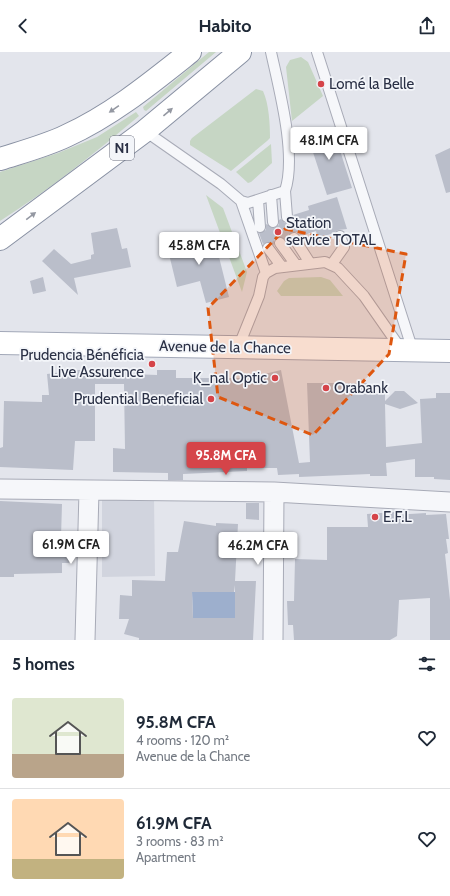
<!DOCTYPE html>
<meta charset="utf-8">
<style>
:root{--surface:#fff;--page:#f2f2f3;--text:#1f2937;--muted:#747a83;--line:#e0e1e3;--accent:#d54449}
body{margin:0;font-family:Cabin,sans-serif;background:var(--page);color:var(--text);height:100vh;display:flex;flex-direction:column;font-size:15px;white-space:nowrap}
*{box-sizing:border-box;margin:0}
p{font-size:13px;color:var(--muted)}
.icon{flex:none;width:22px;height:22px;fill:none;stroke:currentColor;stroke-width:2;stroke-linecap:round;stroke-linejoin:round}
.map{position:relative;height:588px;overflow:hidden}
.drawer{display:flex;flex-direction:column;background:var(--surface);flex:1}
.drawer>*{flex:none}
.price{position:absolute;translate:-50% -34px;padding:0 9px;border-radius:4px;background:#fff;color:#222;font-size:13px;line-height:26px;filter:drop-shadow(0 1px 2px #0008)}
.price::after{content:'';position:absolute;left:50%;top:24px;width:12px;height:9px;margin-left:-6px;background:inherit;clip-path:polygon(0 0,100% 0,50% 100%)}
.price.selected{background:var(--accent);color:#fff}
ul{padding:0;list-style:none}
li{display:flex;align-items:center;gap:12px;height:100px;padding:0 12px}
li+li{border-top:1px solid var(--line)}
li span{display:grid;place-items:center;flex:none;width:112px;height:80px;border-radius:4px;color:#555}
li>.icon{margin-inline-start:auto}
span .icon{width:48px;height:48px;fill:#fffc;stroke-width:1}
li b{font-size:17px}
h2{display:flex;justify-content:space-between;align-items:center;height:48px;padding:0 12px;font-size:17px}
header{display:flex;justify-content:space-between;align-items:center;height:52px;padding:0 12px;background:var(--surface);font-size:18px;font-weight:700}
.map>svg:first-child{display:block}
.built{fill:#d1d4de}
.green{fill:#c6d6c4}
.water{fill:#9dafcd}
.building{fill:#babeca;fill-rule:evenodd}
.lines{fill:none;stroke-linecap:round;stroke-linejoin:round}
.service-casing{stroke:#a8abb7;stroke-width:12}
.minor-casing{stroke:#a8abb7;stroke-width:21}
.primary-casing{stroke:#a2a8b8;stroke-width:24}
.trunk-casing{stroke:#8991a3;stroke-width:24}
.service{stroke:#f6f7fa;stroke-width:10}
.minor{stroke:#f6f7fa;stroke-width:19}
.primary{stroke:#fff;stroke-width:22}
.trunk{stroke:#fff;stroke-width:22}
.oneway{fill:#9498a2}
.marked{fill:#de570f;fill-opacity:0.2;stroke:#de570f;stroke-width:3;stroke-dasharray:8 5;stroke-linejoin:round}
.poi-dot{fill:#d54449;stroke:#f3f5f9;stroke-width:1.5}
.labels{text-anchor:middle;dominant-baseline:central;stroke-width:3.5;stroke-linejoin:round;paint-order:stroke}
.shield{fill:#f3f5f9;stroke:#666b7b;stroke-width:1}
.shield-label{font-size:14px;font-weight:bold;fill:#2a3045}
.poi-label{font-size:15px;fill:#2a3045;stroke:#f3f5f9;text-anchor:start}
.street-label{font-size:15px;fill:#2a3045;stroke:#f3f5f9}
</style>
<header><svg class="icon" aria-label="back" viewBox="0 0 24 24"><path d="M15 5l-7 7 7 7"/></svg>Habito<svg class="icon" aria-label="share" viewBox="0 0 24 24"><path d="M12 15V3M7 8l5-5 5 5M5 13v7h14v-7"/></svg></header>
<div class="map">
<svg width="450" height="588" viewBox="0 0 450 588">
<rect width="100%" height="100%" fill="#e3e5ec"/>
<path class="built" d="M102 445H154L155 524 102 525Z"/>
<path class="green" d="M209 0H216L146 59 144 58 143 55Z
M301 5 308 10 323 44 292 69 286 15 290 8Z
M256 37 263 39C269 52 270 72 270 86L267 89 231 119 190 93V89L192 86Z
M136 60 139 64C95 101 49 138 0 169V120L58 101 97 85Z
M271 92 272 111 251 130 248 131 236 120Z
M206 143 223 156 247 220 242 240Z
M321 225 330 228 343 244H281L277 239 284 229 289 226Z"/>
<path class="water" d="M192 540H235V566H193Z"/>
<path class="building" d="M329 75 334 90 337 89 352 136 327 143 307 82Z
M450 96V140L446 141 435 103Z
M337 145 347 177 338 178 334 181 318 186 316 179 301 184 297 180H293L288 183V189L279 185 274 188V193L268 190 263 192 259 181 266 178V172L274 176 279 173V168L281 167 285 171H290L293 163 309 158 308 154Z
M117 176 122 197 127 196 131 215 74 226 78 243 42 209 54 197 71 212 91 207V203L94 202 91 181Z
M191 181 193 188 211 184 216 202 218 201 229 245 206 251 200 229 177 235 168 198 176 197 173 184Z
M43 225 46 239 33 242 30 229Z
M79 318H130V322L157 323V318H176V326H248L281 318 299 411 310 410 307 331H367L365 342H385V349L395 339H404L418 351 400 357 385 352 386 395 422 391 420 347 436 346V341H450V428L434 427V425H415V407L386 411 387 424H370V422L299 425V422L278 423 277 416H247V419L183 422V428H168V421L113 420V396L125 397 124 332H95V389H75L73 418 0 415V396L3 395 4 349 42 350V343H49L47 322Z
M0 449 62 452 61 486H68L69 511H62V521L14 522V525H0Z
M246 451H259V468L246 467Z
M394 460V463L426 461V463L446 462 449 487H446L448 501 445 502 450 548V588H430V546L399 548 397 584 390 588H294L293 573H288L287 549H294L295 507 327 508V475H368L367 462Z
M184 469 216 474V471L238 472 235 529H256L253 588H139V586L124 582 129 567H119L120 543 132 544V528L165 529 167 500H178ZM235 533V566H193L192 540H234Z"/>
<g class="lines">
<g class="service-casing">
<path id="service" d="M317 0 413 299
M145 79 221 132 241 149 248 151 285 139C297 103 279 37 271 0
M285 139 287 165
M271 143 273 170
M258 148 260 175
M241 149 266 221
M294 186 310 211
M280 191 296 213
M268 196 282 215
M332 212 344 195 340 184
M238 296 259 244 263 225 266 221 275 216 325 210 338 216 364 244 401 297"/>
</g>
<g class="minor-casing">
<path id="minor" d="M0 437 274 440 450 450
M85 588 89 439
M273 588 274 440"/>
</g>
<g class="primary-casing">
<path id="primary" d="M0 291 450 299"/>
</g>
<g class="trunk-casing">
<path id="trunk" d="M0 107C22 100 45 94 66 84 112 63 151 31 190 0
M0 187 145 79 240 0"/>
</g>
<use href="#service" class="service"/>
<use href="#minor" class="minor"/>
<use href="#primary" class="primary"/>
<use href="#trunk" class="trunk"/>
</g>
<defs><path id="oneway-solid" d="M-6-.8H1V-3.2L6.5 0L1 3.2V.8H-6Z"/></defs>
<g class="oneway">
<use href="#oneway-solid" transform="translate(114 57) rotate(145)"/>
<use href="#oneway-solid" transform="translate(168 60) rotate(-40)"/>
<use href="#oneway-solid" transform="translate(31 164) rotate(-37)"/>
</g>
<path class="marked" d="M285 177 406 202 389 302 313 383 218 345 208 256Z"/>
<g class="poi-dot">
<circle cx="321" cy="32" r="4"/>
<circle cx="278" cy="180" r="4"/>
<circle cx="152" cy="312" r="4"/>
<circle cx="275" cy="326" r="4"/>
<circle cx="326" cy="336" r="4"/>
<circle cx="211" cy="347" r="4"/>
<circle cx="375" cy="465" r="4"/>
</g>
<g class="labels">
<rect class="shield" x="110" y="84" width="24" height="24" rx="3"/>
<g class="shield-label">
<text x="122" y="96">N1</text>
</g>
<g class="poi-label">
<text x="329" y="32">Lomé la Belle</text>
<text x="286" y="171">Station<tspan x="286" dy="17">service TOTAL</tspan></text>
<text x="144" y="303" text-anchor="end">Prudencia Bénéficia<tspan x="144" dy="17">Live Assurence</tspan></text>
<text x="267" y="326" text-anchor="end">K_nal Optic</text>
<text x="334" y="336">Orabank</text>
<text x="203" y="347" text-anchor="end">Prudential Beneficial</text>
<text x="383" y="465">E.F.L</text>
</g>
<g class="street-label">
<text transform="translate(225 295) rotate(1)">Avenue de la Chance</text>
</g>
</g>
</svg>
<b class="price" style="left:329px;top:109px">48.1M CFA</b>
<b class="price" style="left:199px;top:214px">45.8M CFA</b>
<b class="price selected" style="left:226px;top:424px">95.8M CFA</b>
<b class="price" style="left:71px;top:513px">61.9M CFA</b>
<b class="price" style="left:258px;top:514px">46.2M CFA</b>
</div>
<section class="drawer">
<h2>5 homes<svg class="icon" aria-label="filters" viewBox="0 0 24 24"><path d="M4 7h16M4 17h16"/><circle cx="9" cy="7" r="2"/><circle cx="15" cy="17" r="2"/></svg></h2>
<ul>
<li><span style="background:linear-gradient(#dfe7d0 70%,#b9a48a 0)"><svg class="icon" aria-label="home" viewBox="0 0 24 24"><path d="M3 11l9-7 9 7M6 9v11h12V9"/></svg></span><div><b>95.8M CFA</b><p>4 rooms · 120 m²</p><p>Avenue de la Chance</p></div><svg class="icon" aria-label="heart" viewBox="0 0 24 24"><path d="M12 20l-8-8c-3-5 5-10 8-4 3-6 11-1 8 4z"/></svg></li>
<li><span style="background:linear-gradient(#ffd9b3 75%,#c2b280 0)"><svg class="icon" aria-label="home" viewBox="0 0 24 24"><path d="M3 11l9-7 9 7M6 9v11h12V9"/></svg></span><div><b>61.9M CFA</b><p>3 rooms · 83 m²</p><p>Apartment</p></div><svg class="icon" aria-label="heart" viewBox="0 0 24 24"><path d="M12 20l-8-8c-3-5 5-10 8-4 3-6 11-1 8 4z"/></svg></li>
</ul>
</section>
